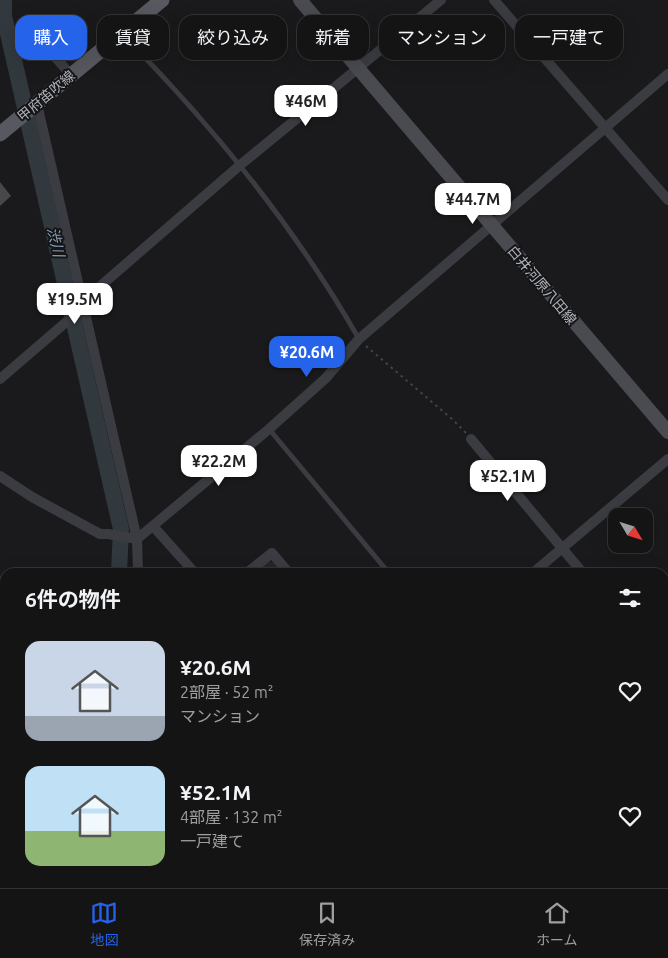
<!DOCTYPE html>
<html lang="ja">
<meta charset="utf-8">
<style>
:root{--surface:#141415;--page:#212122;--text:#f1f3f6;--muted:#9d9ea0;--line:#333334;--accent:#2563eb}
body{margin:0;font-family:Ubuntu,"Noto Sans JP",sans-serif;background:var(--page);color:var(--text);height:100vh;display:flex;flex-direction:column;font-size:19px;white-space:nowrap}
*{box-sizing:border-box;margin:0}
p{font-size:16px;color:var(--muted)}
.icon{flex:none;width:28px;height:28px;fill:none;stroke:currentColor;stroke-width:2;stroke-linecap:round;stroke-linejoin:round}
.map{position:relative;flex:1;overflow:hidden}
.sheet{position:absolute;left:0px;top:568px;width:669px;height:321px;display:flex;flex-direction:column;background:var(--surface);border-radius:15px 15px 0 0;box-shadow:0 5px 20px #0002,0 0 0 1px var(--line)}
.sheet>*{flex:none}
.top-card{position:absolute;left:15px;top:15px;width:639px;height:45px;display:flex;gap:10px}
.needle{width:32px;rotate:128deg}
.controls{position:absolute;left:608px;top:508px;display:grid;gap:10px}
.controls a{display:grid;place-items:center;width:45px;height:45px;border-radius:10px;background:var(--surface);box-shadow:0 5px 20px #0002,0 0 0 1px var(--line);font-size:25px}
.price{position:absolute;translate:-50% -42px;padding:0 11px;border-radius:10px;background:#fff;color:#222;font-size:16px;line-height:32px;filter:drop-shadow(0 1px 2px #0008)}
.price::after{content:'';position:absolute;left:50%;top:30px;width:15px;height:11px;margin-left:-8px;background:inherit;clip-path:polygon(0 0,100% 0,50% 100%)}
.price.selected{background:var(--accent);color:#fff}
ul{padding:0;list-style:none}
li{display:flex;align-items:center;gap:15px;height:125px;padding:0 25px}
li span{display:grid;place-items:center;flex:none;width:140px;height:100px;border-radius:15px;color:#555}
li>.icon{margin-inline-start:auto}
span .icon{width:60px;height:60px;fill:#fffc;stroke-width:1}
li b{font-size:21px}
h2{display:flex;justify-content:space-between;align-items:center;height:60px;padding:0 25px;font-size:21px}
.pill{padding:0 18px;border-radius:15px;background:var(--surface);box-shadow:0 5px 20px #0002,0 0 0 1px var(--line);font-size:18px;line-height:45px}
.pill.selected{background:var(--accent);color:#fff}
.tabs{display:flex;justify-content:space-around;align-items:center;height:70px;border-top:1px solid var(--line);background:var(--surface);font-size:14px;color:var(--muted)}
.tabs a{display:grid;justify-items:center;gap:2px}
.tabs .selected{color:var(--accent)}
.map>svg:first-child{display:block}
.built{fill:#262629}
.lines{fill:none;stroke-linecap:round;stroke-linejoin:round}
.river{stroke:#31393f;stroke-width:16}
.building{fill:#47474c}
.path{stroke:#424348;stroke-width:2;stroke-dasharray:2.5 4;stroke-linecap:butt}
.lane{stroke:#3b3c41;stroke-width:5}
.street{stroke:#3b3c41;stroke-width:10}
.secondary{stroke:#4a4b51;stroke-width:14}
.primary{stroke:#585960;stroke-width:15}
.labels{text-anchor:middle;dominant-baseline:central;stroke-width:4;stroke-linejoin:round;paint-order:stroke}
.street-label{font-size:14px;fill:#aeb1ba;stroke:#151517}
.water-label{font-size:15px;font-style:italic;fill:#889eb2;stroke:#151517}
</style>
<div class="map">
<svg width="668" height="888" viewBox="0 0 668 888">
<rect width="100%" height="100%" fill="#1a1a1c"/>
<path class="built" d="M268 562H275L283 572H256Z"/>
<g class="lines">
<path class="river" d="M4 0V16L121 529 119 572
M77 888 78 884"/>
</g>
<path class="building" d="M0 182 11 196 0 206Z"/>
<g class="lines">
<path class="path" d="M366 346 452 419 466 433
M0 577 5 578
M640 884 644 888"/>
<path class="lane" d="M123 35C212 125 296 229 359 339
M269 429 388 572"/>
<path class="street" d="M494 0 668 200
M33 32 71 75
M37 104 137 539 138 572
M0 379 79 311 82 302 239 166 441 0
M471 439 582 572
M0 476 32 497 100 534H108L137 539
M153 526 194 572
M137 539 269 429 326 378 359 339 668 74
M248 572 272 553 288 572
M534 572 668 459
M664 669 668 674
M0 772 5 773
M664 782 668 779
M261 884 264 888
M457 884 460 888
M1 888 5 861
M163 888 168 884
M539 888 544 884"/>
<path class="secondary" d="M300 0 668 432"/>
<path class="primary" d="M0 134 162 0"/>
</g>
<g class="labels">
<g class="street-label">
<text transform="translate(46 96) rotate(-40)">甲府笛吹線</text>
<text transform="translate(542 285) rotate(50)">白井河原八田線</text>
</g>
<g class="water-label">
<text transform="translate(56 242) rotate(77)">渋川</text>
</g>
</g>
</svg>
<div class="controls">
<a><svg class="needle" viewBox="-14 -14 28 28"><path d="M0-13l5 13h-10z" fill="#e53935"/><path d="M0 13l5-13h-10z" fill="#9d9ea0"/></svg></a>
</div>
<b class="price" style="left:306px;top:127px">¥46M</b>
<b class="price" style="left:473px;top:225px">¥44.7M</b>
<b class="price" style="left:75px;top:325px">¥19.5M</b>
<b class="price selected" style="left:307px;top:378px">¥20.6M</b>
<b class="price" style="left:219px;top:487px">¥22.2M</b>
<b class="price" style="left:508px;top:502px">¥52.1M</b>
<div class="top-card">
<a class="pill selected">購入</a>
<a class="pill">賃貸</a>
<a class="pill">絞り込み</a>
<a class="pill">新着</a>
<a class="pill">マンション</a>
<a class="pill">一戸建て</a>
</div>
<section class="sheet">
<h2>6件の物件<svg class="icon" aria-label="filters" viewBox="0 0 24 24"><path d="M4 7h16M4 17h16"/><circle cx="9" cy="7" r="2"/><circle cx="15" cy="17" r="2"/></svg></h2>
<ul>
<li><span style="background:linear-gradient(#c9d6e8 75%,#9aa5b1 0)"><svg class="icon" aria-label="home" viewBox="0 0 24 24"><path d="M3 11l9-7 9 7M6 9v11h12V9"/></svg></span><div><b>¥20.6M</b><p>2部屋 · 52 m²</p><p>マンション</p></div><svg class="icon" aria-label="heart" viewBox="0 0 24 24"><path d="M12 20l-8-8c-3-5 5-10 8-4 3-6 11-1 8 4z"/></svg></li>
<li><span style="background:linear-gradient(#bfe0f5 65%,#8fb573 0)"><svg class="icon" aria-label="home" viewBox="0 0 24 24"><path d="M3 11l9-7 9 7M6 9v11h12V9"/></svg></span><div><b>¥52.1M</b><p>4部屋 · 132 m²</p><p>一戸建て</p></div><svg class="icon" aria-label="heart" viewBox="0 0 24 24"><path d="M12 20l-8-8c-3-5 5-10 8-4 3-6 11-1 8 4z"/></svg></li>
</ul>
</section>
</div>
<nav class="tabs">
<a class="selected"><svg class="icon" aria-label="map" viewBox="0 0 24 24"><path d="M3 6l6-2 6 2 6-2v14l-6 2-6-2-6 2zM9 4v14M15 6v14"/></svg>地図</a>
<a><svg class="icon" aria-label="saved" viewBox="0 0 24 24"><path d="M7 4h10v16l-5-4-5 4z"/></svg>保存済み</a>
<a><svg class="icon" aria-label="home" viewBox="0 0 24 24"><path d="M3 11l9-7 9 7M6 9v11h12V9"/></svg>ホーム</a>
</nav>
